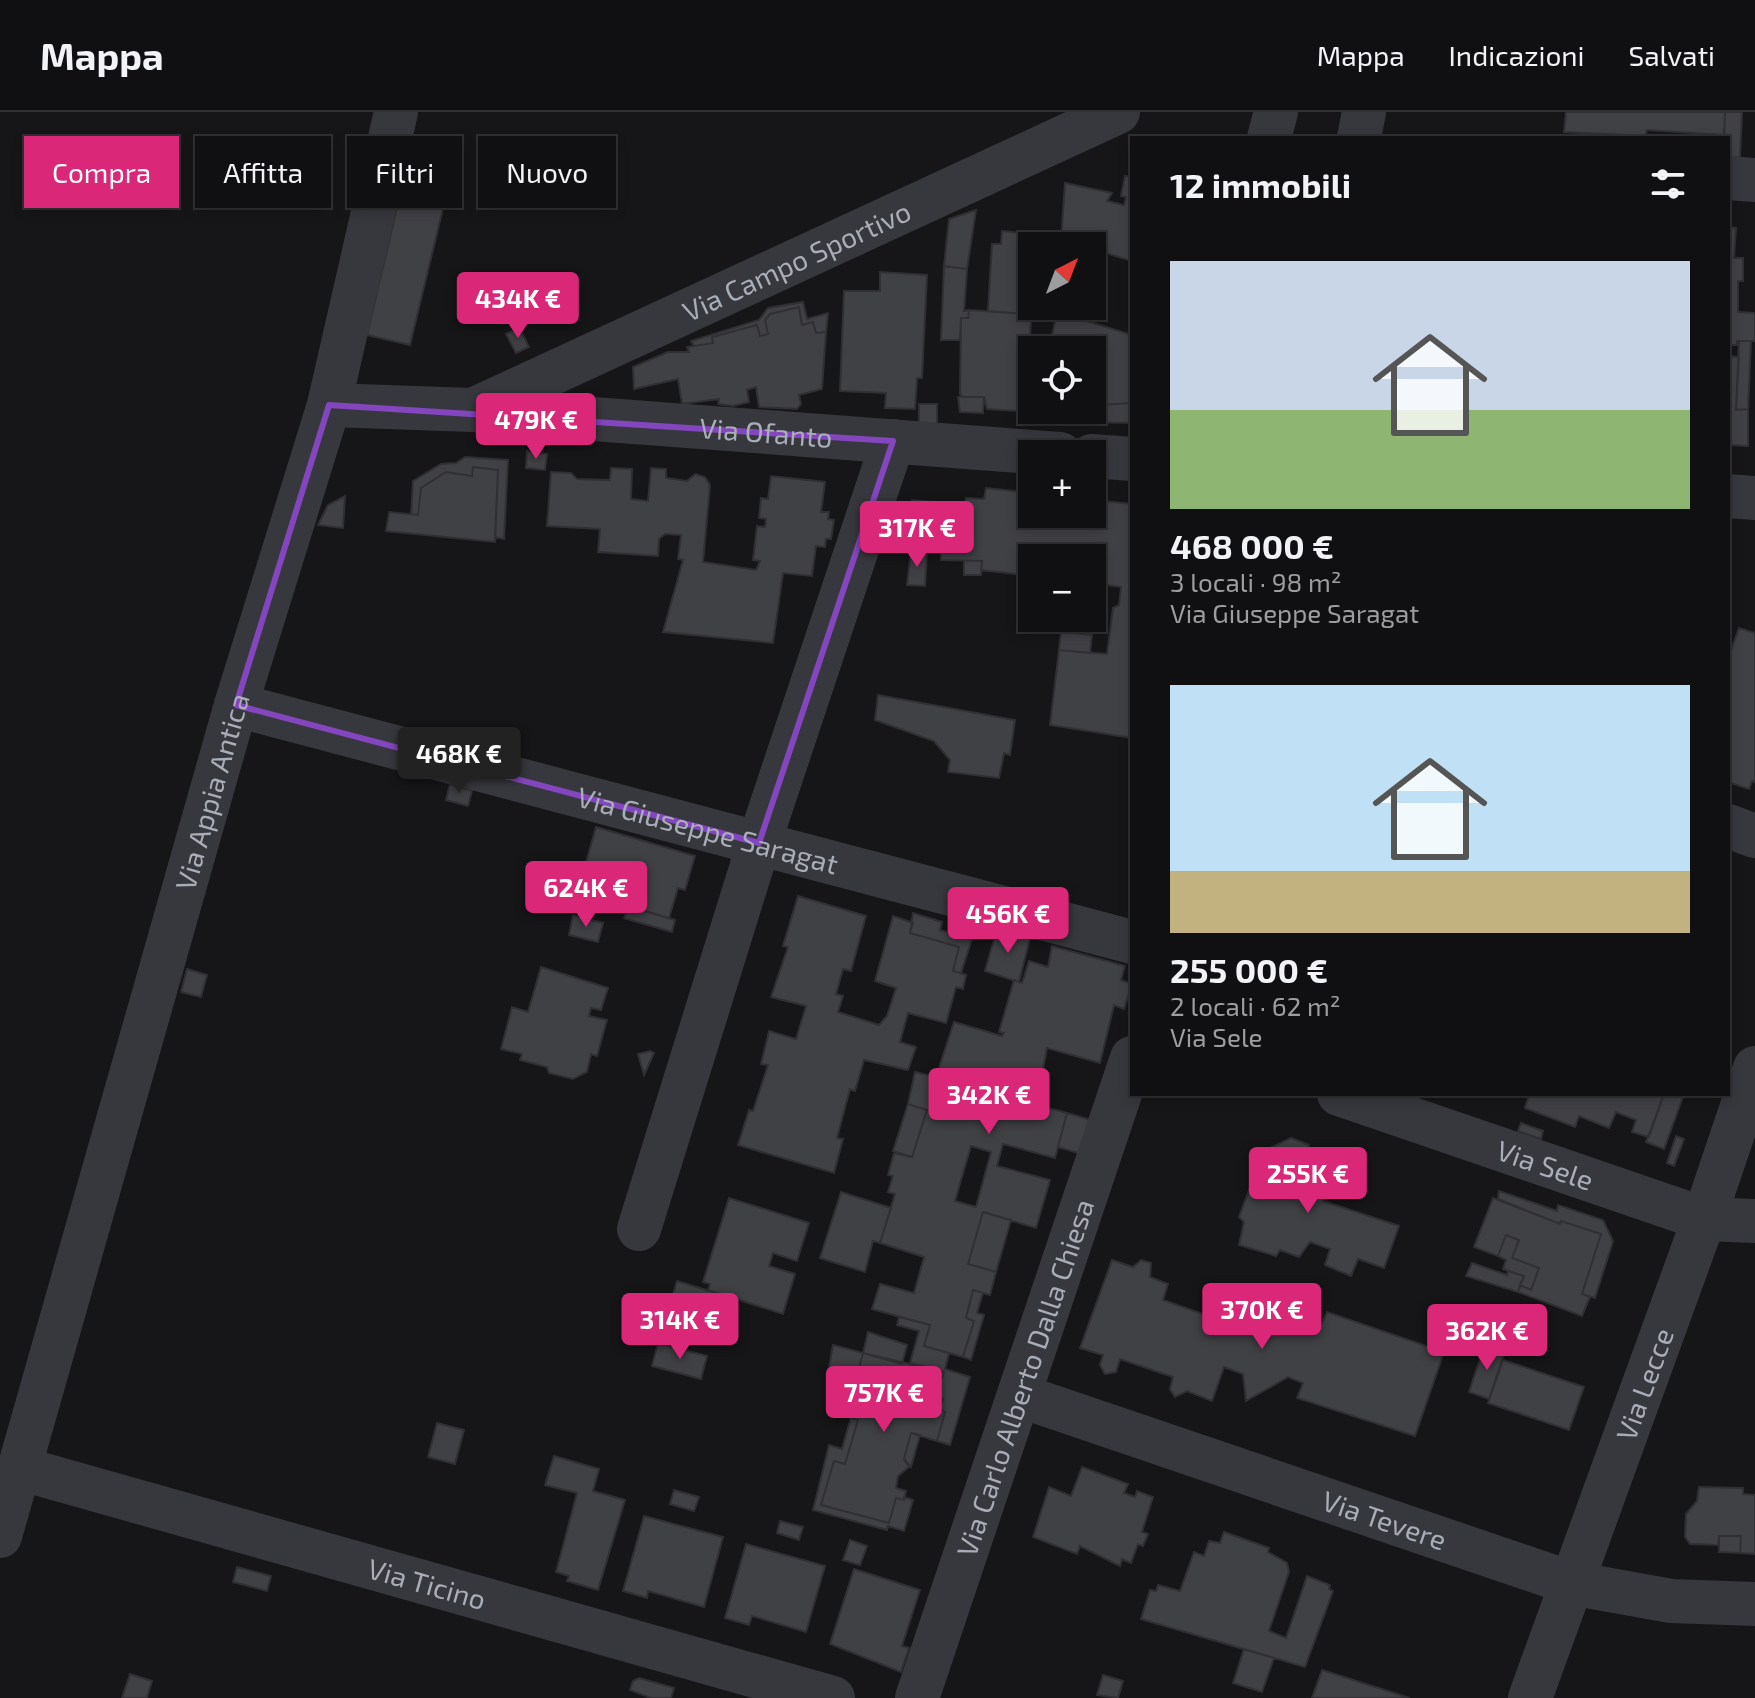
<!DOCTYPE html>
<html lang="it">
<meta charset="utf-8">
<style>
:root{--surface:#101012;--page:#1e1e20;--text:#f1f3f6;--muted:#9c9d9f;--line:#303032;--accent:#db2777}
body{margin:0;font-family:"Exo 2",sans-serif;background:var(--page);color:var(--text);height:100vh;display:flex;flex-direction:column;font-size:30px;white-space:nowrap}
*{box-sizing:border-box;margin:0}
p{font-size:26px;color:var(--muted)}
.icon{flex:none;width:44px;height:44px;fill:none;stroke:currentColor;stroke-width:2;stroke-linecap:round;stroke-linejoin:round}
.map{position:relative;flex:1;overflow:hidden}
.drawer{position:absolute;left:1130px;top:24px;width:600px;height:960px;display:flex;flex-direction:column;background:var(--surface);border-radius:0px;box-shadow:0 4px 12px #0003,0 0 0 2px var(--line)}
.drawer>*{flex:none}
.hud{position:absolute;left:24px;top:24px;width:760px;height:72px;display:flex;gap:16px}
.needle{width:52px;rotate:42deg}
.buttons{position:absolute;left:1018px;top:120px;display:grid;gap:16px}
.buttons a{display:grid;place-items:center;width:88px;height:88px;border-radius:0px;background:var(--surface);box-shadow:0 4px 12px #0003,0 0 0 2px var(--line);font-size:40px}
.price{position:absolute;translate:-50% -68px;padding:0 18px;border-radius:8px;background:var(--accent);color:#fff;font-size:26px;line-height:52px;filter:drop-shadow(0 2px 4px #0008)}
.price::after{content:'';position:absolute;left:50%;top:48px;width:24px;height:18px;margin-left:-12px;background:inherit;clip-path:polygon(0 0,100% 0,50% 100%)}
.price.current{background:#222;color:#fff}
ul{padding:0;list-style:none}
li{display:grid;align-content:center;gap:16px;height:424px;padding:0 40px}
li span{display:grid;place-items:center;height:248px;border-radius:0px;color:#555}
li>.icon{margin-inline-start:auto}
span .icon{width:144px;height:144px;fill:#fffc;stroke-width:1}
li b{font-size:34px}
h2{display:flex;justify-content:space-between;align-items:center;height:96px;padding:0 40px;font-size:34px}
.tag{padding:0 28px;border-radius:0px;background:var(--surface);box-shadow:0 4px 12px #0003,0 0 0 2px var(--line);font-size:28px;line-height:72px}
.tag.current{background:var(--accent);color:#fff}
header{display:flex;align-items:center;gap:48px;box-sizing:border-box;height:112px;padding:0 40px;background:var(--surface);border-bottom:2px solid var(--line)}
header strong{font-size:38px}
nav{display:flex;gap:44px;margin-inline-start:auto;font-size:28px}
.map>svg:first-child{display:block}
.building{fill:#404145;stroke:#303034;stroke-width:2;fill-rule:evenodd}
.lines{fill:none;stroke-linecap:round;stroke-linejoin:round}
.minor{stroke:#37383d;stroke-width:44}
.marked{fill:none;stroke:#8446be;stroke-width:6;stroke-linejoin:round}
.labels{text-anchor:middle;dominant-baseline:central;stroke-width:8;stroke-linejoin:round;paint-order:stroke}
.street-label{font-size:28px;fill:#a8adb8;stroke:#111113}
</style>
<header>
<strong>Mappa</strong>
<nav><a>Mappa</a><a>Indicazioni</a><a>Salvati</a></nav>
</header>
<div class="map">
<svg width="1755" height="1586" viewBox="0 0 1755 1586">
<rect width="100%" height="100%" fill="#161618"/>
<path class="building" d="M1566 0H1725L1724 23 1647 18 1645 24 1564 20Z
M1725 0H1742L1740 45 1728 46V26H1724Z
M1132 62V149L1092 137V134L1061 129 1065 71 1112 81 1107 89 1124 93 1126 85 1121 84 1125 64 1131 65Z
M416 73 447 80 410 233 367 223 398 91 411 94Z
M976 98 967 157 944 154 949 107Z
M1728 115 1736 116 1734 146H1743V169H1738V200L1755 201V229H1737V233H1728Z
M1002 119 1021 121 1018 136H1026L1028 125 1047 126V134H1032V194H1057L1055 207 1031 208 1025 207V202L988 199 992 132H1001Z
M944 154 967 157 964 199 969 198 968 206H961L960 228H941Z
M880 160 927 163 922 266H917L915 297 885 296 886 281 840 279 844 179H880Z
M803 190 807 207 828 201 826 220 816 221 813 210 802 213 799 195 770 202 765 208 768 222 760 224 757 213 712 225 713 231 694 234 691 229 759 208 768 196Z
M799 195 802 213 813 210 816 221 826 220 822 277 799 283 801 292 797 297 759 295 756 275 747 278 749 290 733 294 718 292 719 287 682 292 678 267 634 277 633 255 668 240H689L687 235 713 231 712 225 757 213 760 224 768 222 765 208 770 202Z
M969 198 1025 202V207L1031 208 1026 289 1020 299 987 297 984 285H963L960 282 961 206H968Z
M1057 200 1132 223V296L1129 291 1100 293V282L1092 283V238L1050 234Z
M519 215 529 235 516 241 506 222Z
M1739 229H1751L1748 297 1736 298Z
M1728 244 1739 245 1736 298 1748 297V334L1728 333Z
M1100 282V293L1129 291 1132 311 1074 310V298H1092V283Z
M958 285H984L983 301 960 300Z
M919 292H937V315H919Z
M527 339 547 342 545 358 526 356Z
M465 345 508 348 504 427 495 425 498 358 473 355 472 364 446 360 421 376 418 403H411L413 369 441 352 456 351Z
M473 355 498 358 495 430 386 419 389 400 418 403 421 376 446 360 472 364Z
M611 356 632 357 631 387 648 389 651 356 666 357V366L687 369 695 362 705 365 710 373 703 450 756 458 760 449 753 448 757 414 765 415 766 407 759 406 761 386 768 387 771 364 825 370 821 400H829L828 407 834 408 831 427H826L825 435 816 434 812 464 783 461 773 531 663 520 683 448 678 447 681 423 665 422 659 427 658 444 598 440 600 417 547 414 551 360 571 361 577 367 610 368Z
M986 376 1032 381V402H1092V388L1132 392V626L1050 613 1059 538 1107 542 1113 496 1119 493 1121 475 1092 471V446H1032V464L981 458 982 449 941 448V441L911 439 912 388 965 393 966 386 984 387Z
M345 384 343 416 318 413 328 393Z
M911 439 927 440 925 474 907 473Z
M964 449H982L981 463H964Z
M1739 516 1755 521V670L1752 669 1749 677 1728 670V547Z
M1061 520 1092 523 1090 541 1059 538Z
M878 583 1015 608 1010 643 1004 641 999 666 948 660 950 648 934 629 875 608Z
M468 622 491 627 473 647 458 642Z
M450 672 472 679 468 694 446 688Z
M596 715 695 744 685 778 678 776 669 806 578 779Z
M798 784 866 804 851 859 843 857 836 882 843 884 838 900 879 913 887 904 896 876 875 869 893 804 913 811 910 821 959 835 953 859 966 863 963 877 956 875 946 911 908 901 900 930 916 935 908 958 864 948 855 979 850 977 837 1026 843 1027 834 1061 738 1033 749 998 753 999 768 953 761 952 769 919 796 927 806 894 771 885 788 835 783 834Z
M603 787 675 808 672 820 624 806 626 801 601 794Z
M913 801 942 810 940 818 972 827 961 861 953 859 959 835 910 821Z
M573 803 603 811 598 830 569 823Z
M997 817 1030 826 1019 870 985 859Z
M1052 834 1125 854 1121 868 1132 872 1124 897 1114 893 1100 951 1047 936 1040 973 1044 974 1037 993 1067 1001 1055 1046 1003 1032 997 1054 1050 1068 1036 1116 983 1100 968 1152 996 1160 990 1183 973 1178 966 1206 974 1209 963 1245 924 1234 930 1213 872 1197 880 1172 914 1181 924 1145 880 1131 895 1082 888 1080 893 1064 888 1063 894 1041 912 1045 927 998 908 992 915 960 936 965 954 910 1002 924 1004 921 999 920 1014 868 1022 871 1029 849 1048 855ZM971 1034 991 1040 976 1095 955 1089Z
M541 855 608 876 601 898 591 896 589 904 607 908 597 944 591 942 587 960 573 967 549 961 547 955 520 948 522 942 501 937 512 895 528 900Z
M187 857 207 863 201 885 181 880Z
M650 939 654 941 644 963 638 942Z
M1529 982H1664L1649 1025 1632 1020 1636 1008 1616 1000 1609 1016 1579 1004 1575 1015 1525 996Z
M1664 982H1684L1664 1037 1646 1030Z
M908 992 927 998 912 1045 893 1039Z
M1067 1001 1091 1008 1082 1042 1058 1035Z
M1521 1011 1543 1019 1541 1027 1518 1019Z
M1676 1024 1684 1027 1674 1054 1667 1051Z
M1291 1026 1309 1033 1304 1057 1329 1067 1323 1089 1399 1114 1384 1156 1358 1147 1351 1164 1325 1153 1330 1137 1310 1130 1299 1145 1280 1138 1276 1144 1239 1133 1244 1110 1239 1105 1256 1059 1260 1061 1270 1036Z
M1499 1079 1557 1099 1558 1093 1603 1108 1613 1129 1595 1186 1582 1182 1601 1122 1561 1109 1560 1112 1498 1087Z
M841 1080 891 1096 880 1131 873 1129 865 1160 820 1146Z
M729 1086 809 1111 797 1149 773 1141 769 1154 795 1162 783 1202 708 1178 710 1172 703 1170Z
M1493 1086 1560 1112 1561 1109 1601 1122 1582 1182 1590 1185 1582 1204 1518 1180 1520 1173 1531 1178 1539 1156 1512 1146 1519 1128 1506 1123 1498 1144 1474 1135Z
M983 1100 1011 1108 996 1160 968 1152Z
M1506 1123 1519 1128 1512 1146 1539 1156 1531 1178 1520 1173 1524 1164 1503 1157 1506 1148 1498 1144Z
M1112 1148 1133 1155 1141 1148 1151 1151 1150 1165 1168 1172 1163 1188 1231 1212 1229 1220 1235 1222 1248 1184 1322 1211 1327 1200 1444 1240 1415 1324 1297 1286 1303 1271 1288 1265 1246 1289 1243 1262 1224 1255 1212 1289 1187 1279 1175 1285 1170 1277 1173 1265 1120 1247 1116 1260 1105 1262 1100 1253 1103 1243 1080 1236Z
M1472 1151 1507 1163 1508 1159 1524 1164 1518 1180 1466 1164Z
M677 1169 726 1184 716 1217 667 1202Z
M973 1178 983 1181 977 1201 984 1203 971 1248 963 1245 974 1209 966 1206Z
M899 1205 930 1213 924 1234 949 1241 945 1257 970 1265 950 1333 937 1329 945 1300 940 1296 943 1287 937 1280 944 1260 910 1251 919 1219 897 1213Z
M868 1220 907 1233 902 1252 863 1241Z
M658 1231 707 1244 701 1267 652 1254Z
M1485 1232 1505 1239 1489 1287 1469 1280Z
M833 1233 863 1241 854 1274 833 1268 828 1261Z
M863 1241 944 1260 937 1280 943 1287 940 1296 945 1300 937 1329 911 1321 904 1347 909 1355 898 1364 896 1376 906 1379 904 1388 896 1386 889 1411 821 1393 834 1349 845 1352 858 1308 842 1303 846 1289 850 1290Z
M1503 1248 1584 1275 1569 1318 1488 1291Z
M851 1305 858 1308 845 1352 834 1349 821 1393 889 1411 896 1386 904 1388V1385L913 1388 904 1419 888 1414 887 1418 813 1398 829 1333 842 1337Z
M437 1311 464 1318 455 1352 428 1345Z
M911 1321 920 1323 911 1355 904 1347Z
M554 1344 599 1357 593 1379 625 1388 598 1478 567 1469 569 1464 556 1460 577 1381 545 1373Z
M1082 1355 1128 1372 1124 1381 1135 1385 1137 1379 1153 1385 1142 1420 1148 1422 1143 1434 1138 1432 1131 1451 1122 1447 1120 1454 1080 1434 1077 1442 1033 1425 1049 1375 1071 1384Z
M1699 1375 1743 1376V1382L1755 1383V1442L1740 1441 1741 1424H1719L1718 1433 1690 1432 1685 1425 1686 1402 1697 1389Z
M674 1378 699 1385 694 1399 670 1392Z
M644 1404 723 1425 704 1495 648 1479 647 1486 623 1479Z
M780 1409 803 1415 799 1428 777 1421Z
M1224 1420 1269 1436 1268 1440 1287 1451 1289 1460 1269 1519 1286 1526 1307 1464 1330 1473 1329 1477 1333 1479 1305 1555 1141 1507 1150 1478 1156 1479 1158 1473 1180 1479 1194 1440 1204 1444 1209 1429 1220 1431Z
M1719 1424H1741L1740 1441 1719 1440Z
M850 1428 867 1434 860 1453 843 1448Z
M746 1432 825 1454 806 1520 752 1504 749 1513 725 1506Z
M237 1455 271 1464 267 1479 233 1470Z
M854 1457 920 1478 902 1534 909 1536 901 1560 830 1532Z
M1244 1537 1274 1546 1262 1580 1233 1571Z
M1322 1558 1410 1586H1312Z
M130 1562 152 1569 147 1586H122Z
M1103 1563 1123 1569 1118 1586 1097 1583Z
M639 1566 674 1576 671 1586H651L630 1578 633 1569Z"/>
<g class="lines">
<g class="minor">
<path d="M1269 26 1276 0"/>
<path d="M1359 26 1364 0"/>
<path d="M1728 66 1755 68"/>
<path id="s1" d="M329 293 473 298 1060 342"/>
<path id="s2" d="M475 297 1118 0"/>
<path d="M1092 344 1132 347"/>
<path d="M1728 384 1755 386"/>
<path id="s3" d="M236 593 1132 830"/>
<path d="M1728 714 1755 724"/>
<path id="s4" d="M1339 982 1704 1107 1755 1109"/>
<path d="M639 1117 759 731 893 329"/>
<path id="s5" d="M1021 1284 1571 1471 1671 1489 1755 1492"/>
<path id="s6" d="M19 1356 833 1586"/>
<path id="s7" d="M0 1424 236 593 329 293 396 0"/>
<path id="s8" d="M917 1586 1132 946"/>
<path id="s9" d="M1530 1586 1704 1107 1755 956"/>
</g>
</g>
<path class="marked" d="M329 293 893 329 759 731 236 593Z"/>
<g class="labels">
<g class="street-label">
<text stroke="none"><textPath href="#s2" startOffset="354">Via Campo Sportivo</textPath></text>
<text stroke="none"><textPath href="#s1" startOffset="438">Via Ofanto</textPath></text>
<text stroke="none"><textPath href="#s7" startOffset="774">Via Appia Antica</textPath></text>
<text stroke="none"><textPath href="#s3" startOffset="488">Via Giuseppe Saragat</textPath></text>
<text stroke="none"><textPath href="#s4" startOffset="218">Via Sele</textPath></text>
<text stroke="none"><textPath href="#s8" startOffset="338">Via Carlo Alberto Dalla Chiesa</textPath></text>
<text stroke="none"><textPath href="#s9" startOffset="334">Via Lecce</textPath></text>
<text stroke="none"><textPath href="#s5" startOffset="384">Via Tevere</textPath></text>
<text stroke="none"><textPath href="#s6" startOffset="424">Via Ticino</textPath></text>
</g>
</g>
</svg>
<div class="buttons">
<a><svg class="needle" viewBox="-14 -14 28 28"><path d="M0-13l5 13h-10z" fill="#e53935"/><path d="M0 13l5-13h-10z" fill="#9c9d9f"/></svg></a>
<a><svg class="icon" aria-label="locate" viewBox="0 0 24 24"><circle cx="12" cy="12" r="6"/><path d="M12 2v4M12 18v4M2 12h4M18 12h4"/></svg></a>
<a>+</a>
<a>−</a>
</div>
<b class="price" style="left:518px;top:228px">434K €</b>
<b class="price" style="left:536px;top:349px">479K €</b>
<b class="price" style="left:917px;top:457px">317K €</b>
<b class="price current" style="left:459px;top:683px">468K €</b>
<b class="price" style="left:586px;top:817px">624K €</b>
<b class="price" style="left:1008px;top:843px">456K €</b>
<b class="price" style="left:989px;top:1024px">342K €</b>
<b class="price" style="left:1308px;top:1103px">255K €</b>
<b class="price" style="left:1262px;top:1239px">370K €</b>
<b class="price" style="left:680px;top:1249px">314K €</b>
<b class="price" style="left:1487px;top:1260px">362K €</b>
<b class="price" style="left:884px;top:1322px">757K €</b>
<div class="hud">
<a class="tag current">Compra</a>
<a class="tag">Affitta</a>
<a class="tag">Filtri</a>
<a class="tag">Nuovo</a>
</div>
<section class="drawer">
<h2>12 immobili<svg class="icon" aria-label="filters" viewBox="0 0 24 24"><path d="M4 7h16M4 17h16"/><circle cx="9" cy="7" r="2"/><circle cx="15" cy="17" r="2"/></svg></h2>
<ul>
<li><span style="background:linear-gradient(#c9d6e8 60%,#8fb573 0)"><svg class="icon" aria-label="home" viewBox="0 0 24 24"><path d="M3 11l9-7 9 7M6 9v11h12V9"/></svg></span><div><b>468 000 €</b><p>3 locali · 98 m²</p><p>Via Giuseppe Saragat</p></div></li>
<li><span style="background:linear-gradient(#bfe0f5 75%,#c2b280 0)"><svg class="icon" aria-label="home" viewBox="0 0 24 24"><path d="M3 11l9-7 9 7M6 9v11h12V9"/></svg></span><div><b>255 000 €</b><p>2 locali · 62 m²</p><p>Via Sele</p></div></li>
</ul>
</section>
</div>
